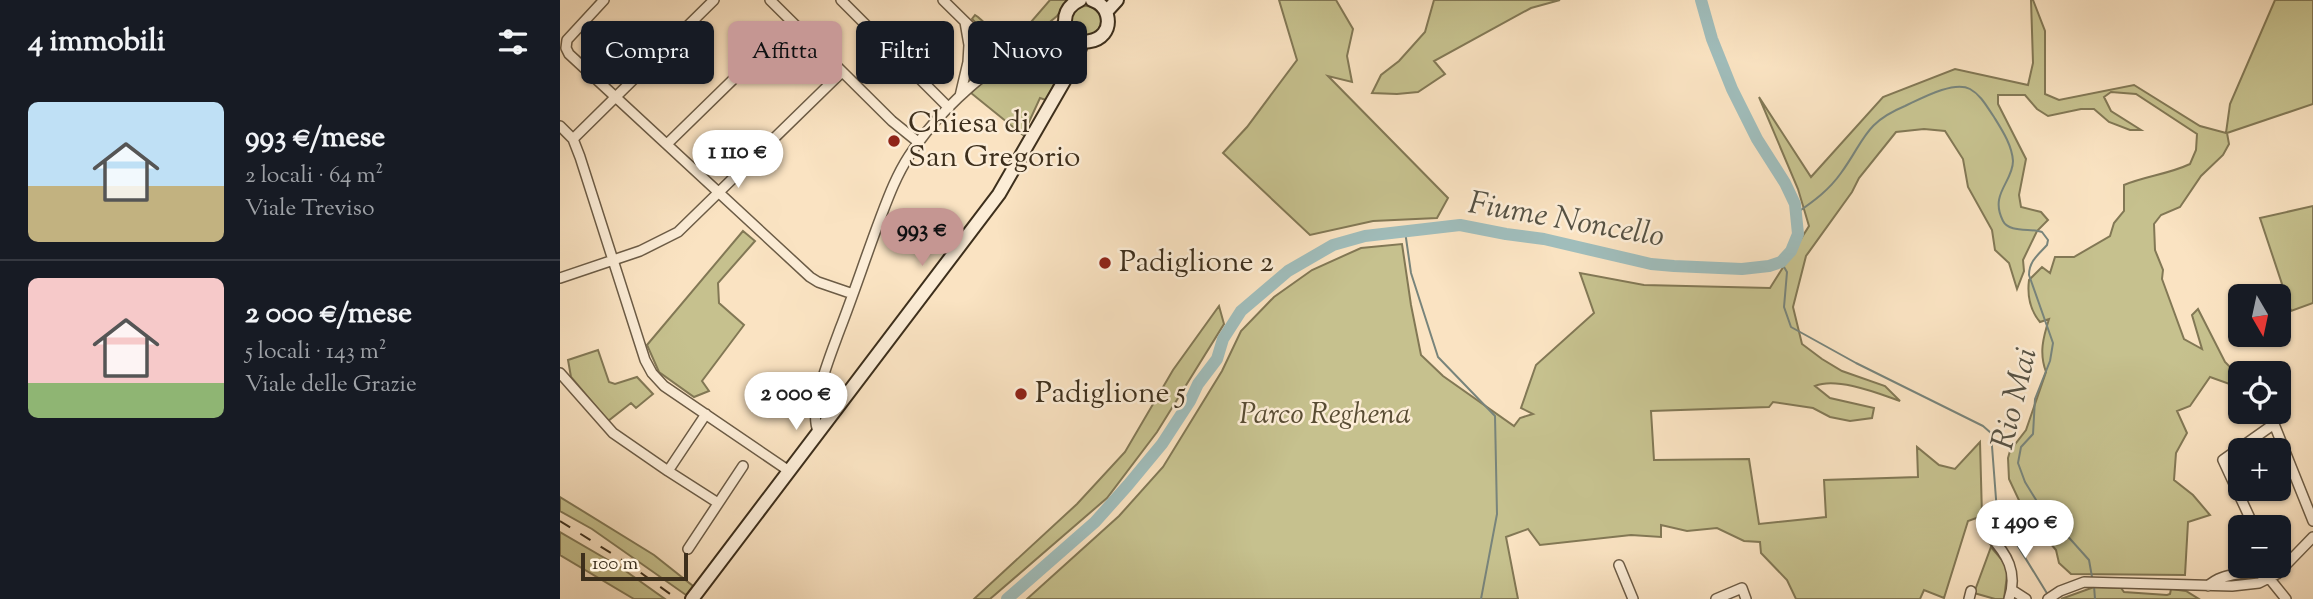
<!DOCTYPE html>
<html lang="it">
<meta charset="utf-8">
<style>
:root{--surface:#171b24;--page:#242831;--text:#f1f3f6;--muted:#9ea1a6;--line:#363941;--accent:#c59692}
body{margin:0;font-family:"Sorts Mill Goudy",serif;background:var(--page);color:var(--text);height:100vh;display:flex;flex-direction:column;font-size:26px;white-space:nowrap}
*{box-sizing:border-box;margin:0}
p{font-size:23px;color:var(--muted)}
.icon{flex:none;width:38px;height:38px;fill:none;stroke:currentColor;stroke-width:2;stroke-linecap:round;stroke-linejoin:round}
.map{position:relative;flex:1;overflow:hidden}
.sheet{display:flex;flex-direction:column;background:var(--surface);width:560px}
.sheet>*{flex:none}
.banner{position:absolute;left:21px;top:21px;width:665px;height:63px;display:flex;gap:14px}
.needle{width:46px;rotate:171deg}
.tools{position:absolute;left:1668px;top:284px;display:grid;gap:14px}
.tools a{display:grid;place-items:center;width:63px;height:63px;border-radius:10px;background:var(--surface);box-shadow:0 2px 5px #0004;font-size:35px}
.scale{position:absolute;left:21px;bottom:18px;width:107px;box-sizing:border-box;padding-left:7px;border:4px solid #3d2f1c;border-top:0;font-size:19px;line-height:24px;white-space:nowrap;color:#3d2f1c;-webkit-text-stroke:5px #fcedd7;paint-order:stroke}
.price{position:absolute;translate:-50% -60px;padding:0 16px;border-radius:24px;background:#fff;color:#222;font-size:23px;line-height:46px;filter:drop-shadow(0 2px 4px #0008)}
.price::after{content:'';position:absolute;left:50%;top:42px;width:21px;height:16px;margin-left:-10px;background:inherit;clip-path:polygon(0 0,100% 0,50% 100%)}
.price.on{background:var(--accent);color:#111}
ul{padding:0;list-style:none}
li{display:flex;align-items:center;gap:21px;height:175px;padding:0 28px}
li+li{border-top:2px solid var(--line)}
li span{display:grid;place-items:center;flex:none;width:196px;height:140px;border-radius:10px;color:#555}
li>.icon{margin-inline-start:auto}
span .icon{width:84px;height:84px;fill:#fffc;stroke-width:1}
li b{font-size:30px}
h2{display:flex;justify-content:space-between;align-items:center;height:84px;padding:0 28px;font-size:30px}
.chip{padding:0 24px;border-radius:10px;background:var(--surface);box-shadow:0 2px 5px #0004;font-size:24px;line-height:63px}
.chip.on{background:var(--accent);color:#111}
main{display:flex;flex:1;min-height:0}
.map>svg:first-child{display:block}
.green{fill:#c6c18e;stroke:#827855;stroke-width:2}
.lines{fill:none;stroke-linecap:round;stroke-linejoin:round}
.stream{stroke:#78847b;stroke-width:2}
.river{stroke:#a0bdbb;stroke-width:12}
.street-casing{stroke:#6c5c46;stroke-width:12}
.secondary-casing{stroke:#3d2f1c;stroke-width:16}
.street{stroke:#fcedd7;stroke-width:9}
.secondary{stroke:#fcedd7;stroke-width:12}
.rail{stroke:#3d2f1c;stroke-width:2;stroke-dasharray:12 12;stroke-linecap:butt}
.poi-dot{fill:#8f2418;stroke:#fcedd7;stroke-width:2.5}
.labels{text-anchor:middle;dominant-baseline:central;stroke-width:5;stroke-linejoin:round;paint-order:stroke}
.poi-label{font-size:30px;fill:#3d2f1c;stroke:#fcedd7;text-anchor:start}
.park-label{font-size:30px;font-style:italic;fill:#584c33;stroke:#fcedd7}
.water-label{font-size:32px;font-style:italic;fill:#565244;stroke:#fcedd7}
</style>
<main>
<section class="sheet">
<h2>4 immobili<svg class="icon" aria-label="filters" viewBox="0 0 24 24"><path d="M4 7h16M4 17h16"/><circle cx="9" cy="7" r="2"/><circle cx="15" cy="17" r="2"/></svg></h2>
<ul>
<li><span style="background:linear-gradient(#bfe0f5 60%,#c2b280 0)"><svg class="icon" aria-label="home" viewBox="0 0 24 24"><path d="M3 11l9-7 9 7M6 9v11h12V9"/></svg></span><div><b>993 €/mese</b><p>2 locali · 64 m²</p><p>Viale Treviso</p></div></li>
<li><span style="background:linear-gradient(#f6c9c9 75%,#8fb573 0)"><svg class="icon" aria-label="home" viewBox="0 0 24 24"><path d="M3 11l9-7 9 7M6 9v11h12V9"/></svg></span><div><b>2 000 €/mese</b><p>5 locali · 143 m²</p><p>Viale delle Grazie</p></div></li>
</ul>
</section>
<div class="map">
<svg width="1753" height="599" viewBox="0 0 1753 599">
<rect width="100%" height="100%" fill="#fae3c2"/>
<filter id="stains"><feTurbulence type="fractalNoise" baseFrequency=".00286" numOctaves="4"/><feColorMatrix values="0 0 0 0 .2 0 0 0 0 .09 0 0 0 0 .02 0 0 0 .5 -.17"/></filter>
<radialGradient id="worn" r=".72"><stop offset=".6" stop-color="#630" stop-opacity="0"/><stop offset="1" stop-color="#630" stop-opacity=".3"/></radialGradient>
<path class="green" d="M490 0H508L497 16 485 26 458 44 450 48 440 47 412 19 415 15 418 17 444 40 465 29Z
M719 0H776L793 29 787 56 792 82 768 76 888 198 877 218 813 221 750 235 663 153 687 127 737 60Z
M874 0H1000L971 8 874 61 885 74 858 92 837 94 812 93 821 75 839 61 865 32Z
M1471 0H1473L1485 31V94L1499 100 1574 85 1640 126 1666 133 1670 104 1715 0H1753V104L1667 133 1669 144 1663 155 1641 176 1620 207 1601 215 1594 224 1595 250 1603 270 1602 279 1624 339 1642 349 1632 315 1638 309 1665 362 1678 375 1675 386 1650 377 1630 406 1617 411 1627 433 1616 453 1614 480 1633 495 1650 515 1628 522 1625 575 1511 574 1499 563 1496 550 1465 513 1449 479 1448 458 1450 451 1466 430 1486 372C1479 353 1483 338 1489 319L1480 322C1470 310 1467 296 1469 280L1482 267 1490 273 1495 257H1514L1550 236 1554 223 1564 211V185C1586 176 1609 174 1630 164L1636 150 1637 134 1576 94 1551 92 1544 97 1551 111 1581 130H1570L1549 122 1534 109H1521L1488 116 1477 109 1465 95H1438V104L1466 159 1459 195 1461 207 1481 212 1488 220 1477 231 1463 260 1464 271 1457 289 1449 263 1435 250 1432 230 1408 187 1403 159 1385 131 1364 129 1336 132 1299 178 1292 192 1246 256 1233 307 1242 344 1262 359 1282 371 1325 386 1340 401C1317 393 1277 377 1255 386L1270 398 1314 408 1312 418 1290 421 1270 417 1253 408 1213 402 1209 407 1091 411 1094 460 1189 459 1199 524 1266 517 1264 480 1358 477 1357 447 1379 465 1395 469 1420 442 1422 516 1408 521 1384 598 1364 590 1360 599H1236L1227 580 1201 553 1200 542 1184 541 1157 528 1127 531 1101 525V537L1071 535 980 545 968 529 946 537 958 599H467L559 516 603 467 662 371 681 331 714 297 752 270 801 248 842 244 851 305 861 355 883 376 954 426 960 418 973 414 961 408 976 365 1034 313 1020 273 1084 285 1210 288 1249 226 1238 189 1199 97 1251 177 1323 97 1395 69 1468 85 1473 63Z
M511 21a15 15 0 1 1 30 0a15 15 0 1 1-30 0Z
M478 48C513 50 497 80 486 100L480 98 463 135 411 93 418 86Z
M1753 206V303L1731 311 1700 218Z
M183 231 195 241 158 283 159 303 184 325 142 381 149 391 134 397 99 372 87 345Z
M659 306 664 324 597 432 547 498 430 599H414L517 504 565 452 613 370Z
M38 350 49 382 55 384 77 377 93 394 76 408 71 403 48 421 11 377 8 360Z
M0 497 94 555 133 586 126 595 32 529 0 511Z
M0 532 60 567 105 599H74L0 555Z
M1431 547 1448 567 1444 599H1435L1414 593Z
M1534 587 1561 588 1564 592 1607 595 1610 594 1611 589 1626 591 1639 599H1501Z"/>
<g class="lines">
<path class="stream" d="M1238 212C1254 201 1269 190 1281 173 1305 140 1304 123 1345 106 1360 99 1394 80 1410 89 1421 95 1427 107 1434 117 1442 130 1452 145 1453 161 1453 182 1429 194 1443 221 1449 233 1471 228 1482 232L1488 240 1487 245C1479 254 1469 261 1469 275L1493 343 1490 361 1475 399 1473 434 1461 447 1458 463 1465 482 1478 503 1529 560 1532 577
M845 231 851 273 878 357 935 416 937 514 921 599
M1221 262 1227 272 1224 307 1231 327 1296 363 1423 426 1431 433 1437 512 1488 595
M1534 586 1535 599"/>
<path class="river" d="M447 599 535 522 568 485 602 444 630 401 638 384 657 359 663 339 681 311 728 271 773 245 805 236 900 225 946 234 984 239 1091 264 1114 266 1182 269 1209 266 1221 262 1231 251 1238 234 1235 204 1225 183 1197 139 1172 89 1152 39 1141 0"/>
<g class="street-casing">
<path id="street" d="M44 0 7 40 6 48 9 54 250 277 258 282 293 294
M210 0 332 121 358 142
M281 0 389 108
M383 0 444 60
M471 40 495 48 502 60 505 78
M400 96 408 62 409 45 405 22
M0 126 13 139 20 157 85 360 92 373 104 386 229 471
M13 139 154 0
M107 144 232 22
M0 278 80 251 118 232 282 72
M0 373 53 433 108 471 146 414
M258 431C248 408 271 354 280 329 294 293 306 256 320 219 328 198 336 176 349 156 371 122 404 90 437 65 458 49 479 33 505 24
M108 471 158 503
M1694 527 1663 460 1714 424 1753 521
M1429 535C1447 554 1458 572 1449 599
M128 549 183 466
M1059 565 1073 599
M1709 578 1726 599
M1648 586C1665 570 1685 578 1704 565
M1452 590 1466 599
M1156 599 1182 588 1186 599
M1409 599 1411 591
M1488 599 1500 591 1524 582 1672 586 1699 583 1717 574 1753 537"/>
</g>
<g class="secondary-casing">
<path id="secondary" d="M520 0C511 4 505 10 505 21 505 52 555 46 547 15 545 7 540 3 532 0
M546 12 557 0
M132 599 439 194 515 62 522 42"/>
</g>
<use href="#street" class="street"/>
<use href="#secondary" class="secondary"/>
<path class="rail" d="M0 521 70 565 117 599"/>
</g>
<g class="poi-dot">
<circle cx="334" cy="141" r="7"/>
<circle cx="545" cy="263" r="7"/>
<circle cx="461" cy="394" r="7"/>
</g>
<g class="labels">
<g class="poi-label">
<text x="348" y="124">Chiesa di<tspan x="348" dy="34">San Gregorio</tspan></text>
<text x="559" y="263">Padiglione 2</text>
<text x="475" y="394">Padiglione 5</text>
</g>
<g class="park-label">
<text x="765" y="415">Parco Reghena</text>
</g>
<g class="water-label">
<text transform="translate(1006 221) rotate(10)">Fiume Noncello</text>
<text transform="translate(1456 399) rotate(-76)">Rio Mai</text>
</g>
</g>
<rect width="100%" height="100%" filter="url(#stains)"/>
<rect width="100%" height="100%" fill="url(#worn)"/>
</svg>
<div class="tools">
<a><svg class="needle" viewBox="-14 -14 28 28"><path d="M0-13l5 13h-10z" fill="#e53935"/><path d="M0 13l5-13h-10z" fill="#9ea1a6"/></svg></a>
<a><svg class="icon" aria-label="locate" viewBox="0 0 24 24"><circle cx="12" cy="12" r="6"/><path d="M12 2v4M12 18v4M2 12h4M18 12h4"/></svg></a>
<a>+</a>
<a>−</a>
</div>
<div class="scale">100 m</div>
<b class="price" style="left:178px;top:190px">1 110 €</b>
<b class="price on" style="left:362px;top:268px">993 €</b>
<b class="price" style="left:236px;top:432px">2 000 €</b>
<b class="price" style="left:1465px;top:560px">1 490 €</b>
<div class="banner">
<a class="chip">Compra</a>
<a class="chip on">Affitta</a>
<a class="chip">Filtri</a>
<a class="chip">Nuovo</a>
</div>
</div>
</main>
